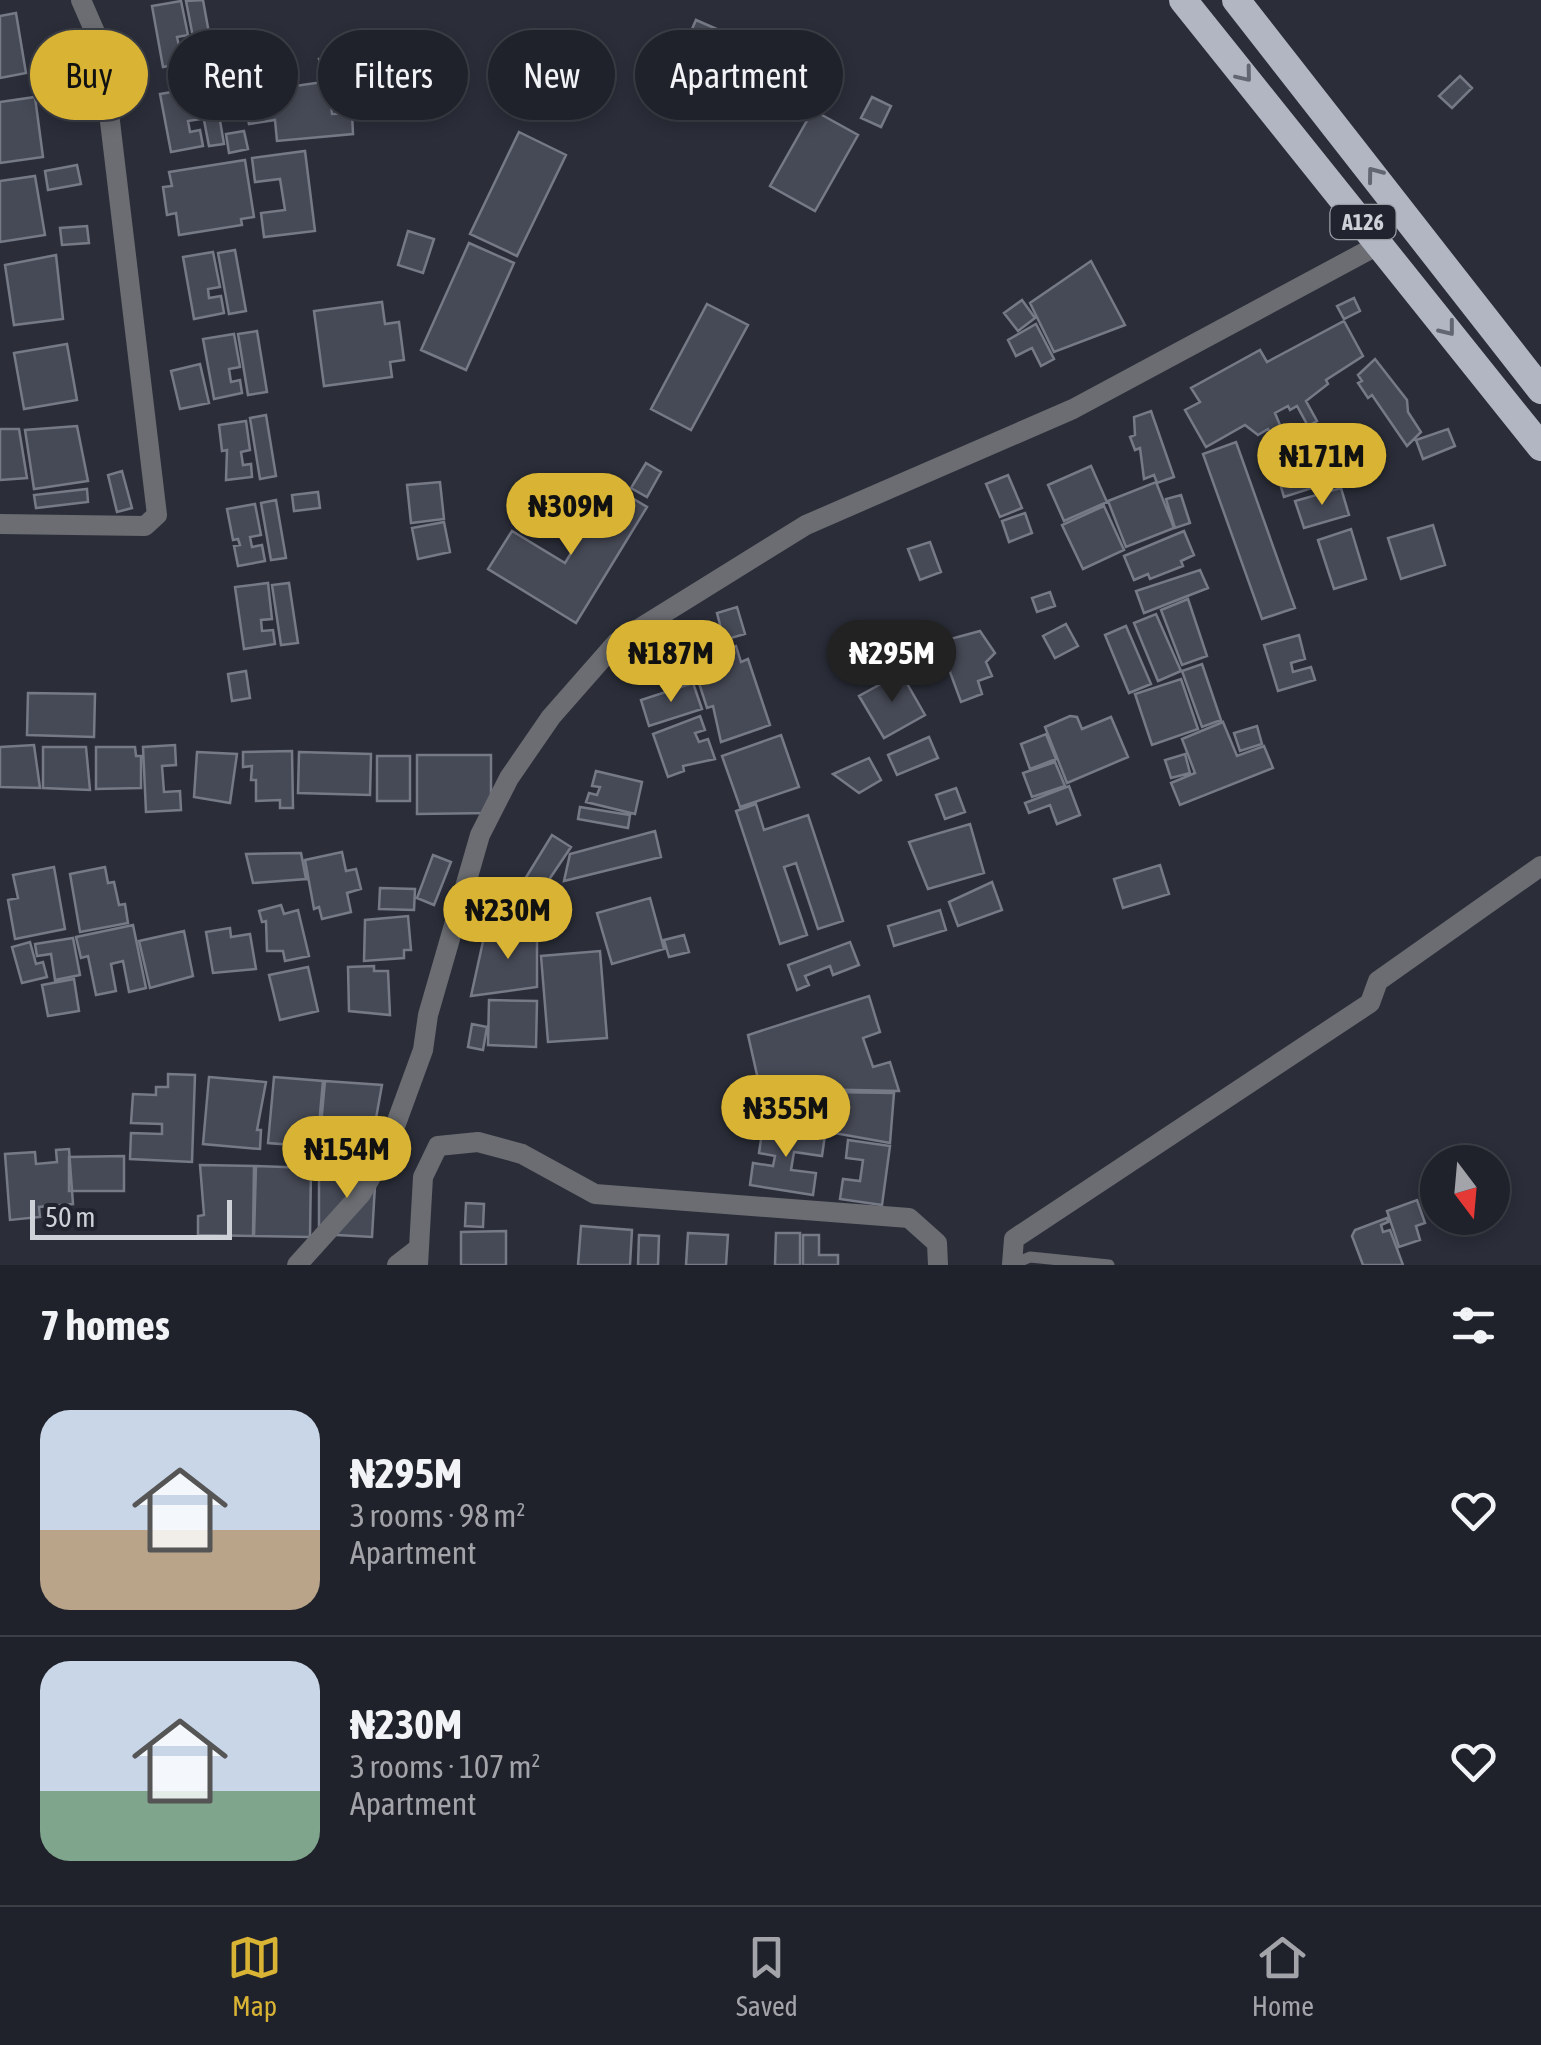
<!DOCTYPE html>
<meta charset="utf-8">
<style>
:root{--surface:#20222b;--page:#282a33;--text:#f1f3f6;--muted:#a2a4a9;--line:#3d3f47;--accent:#d9b334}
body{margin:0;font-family:"Asap Condensed",sans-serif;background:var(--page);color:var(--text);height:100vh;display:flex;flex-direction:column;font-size:38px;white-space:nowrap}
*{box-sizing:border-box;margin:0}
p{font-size:32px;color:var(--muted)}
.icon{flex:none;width:55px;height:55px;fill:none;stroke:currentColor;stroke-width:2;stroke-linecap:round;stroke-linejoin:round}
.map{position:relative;height:1265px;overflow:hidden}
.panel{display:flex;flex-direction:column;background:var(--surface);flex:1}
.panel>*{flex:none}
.guide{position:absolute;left:30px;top:30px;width:1000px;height:90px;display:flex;gap:20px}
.needle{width:65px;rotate:164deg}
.buttons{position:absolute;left:1420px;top:1145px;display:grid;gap:20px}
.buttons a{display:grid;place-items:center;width:90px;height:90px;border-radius:50%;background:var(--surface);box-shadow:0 5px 15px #0003,0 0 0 2px var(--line);font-size:50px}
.scale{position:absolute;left:30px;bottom:25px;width:202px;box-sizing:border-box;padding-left:10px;border:5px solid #cfd1d8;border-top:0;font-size:28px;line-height:35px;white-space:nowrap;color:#cfd1d8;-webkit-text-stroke:8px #21242f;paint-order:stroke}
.price{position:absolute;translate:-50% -85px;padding:0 22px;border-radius:35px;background:var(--accent);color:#111;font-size:32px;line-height:65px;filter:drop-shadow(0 2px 5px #0008)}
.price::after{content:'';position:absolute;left:50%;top:60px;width:30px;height:22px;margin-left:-15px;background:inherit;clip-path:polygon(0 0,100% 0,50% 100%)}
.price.selected{background:#222;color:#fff}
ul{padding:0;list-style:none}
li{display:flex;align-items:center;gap:30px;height:250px;padding:0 40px}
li+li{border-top:2px solid var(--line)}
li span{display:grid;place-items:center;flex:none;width:280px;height:200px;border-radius:30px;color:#555}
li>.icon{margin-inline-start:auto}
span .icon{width:120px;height:120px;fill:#fffc;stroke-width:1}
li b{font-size:42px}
h2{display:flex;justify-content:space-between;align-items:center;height:120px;padding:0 40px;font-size:42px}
.tag{padding:0 35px;border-radius:45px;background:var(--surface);box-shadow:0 5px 15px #0003,0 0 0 2px var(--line);font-size:35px;line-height:90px}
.tag.selected{background:var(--accent);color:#111}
.tab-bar{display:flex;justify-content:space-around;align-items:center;height:140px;border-top:2px solid var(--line);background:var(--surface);font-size:28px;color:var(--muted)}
.tab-bar a{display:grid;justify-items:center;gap:5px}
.tab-bar .selected{color:var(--accent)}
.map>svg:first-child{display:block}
.building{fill:#464a56;stroke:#767a87;stroke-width:2.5}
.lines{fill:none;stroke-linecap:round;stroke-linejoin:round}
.service{stroke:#6b6d72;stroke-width:11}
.minor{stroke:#6b6d72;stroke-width:20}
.trunk{stroke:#b2b6c3;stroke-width:28}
.oneway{stroke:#626672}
.labels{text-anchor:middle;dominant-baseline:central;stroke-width:8;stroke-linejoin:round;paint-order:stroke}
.shield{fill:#21242f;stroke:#9b9da5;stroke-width:2.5}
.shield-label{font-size:22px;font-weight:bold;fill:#cfd1d8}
</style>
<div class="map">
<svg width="1541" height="1265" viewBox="0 0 1541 1265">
<rect width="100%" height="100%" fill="#2b2e39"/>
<path class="building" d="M203 0 214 61 198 63 186 1Z
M181 1 188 35 177 37 180 50 189 48 191 62 163 67 152 6Z
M16 13 26 73 0 78V16Z
M696 20 774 54 758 88 681 54Z
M67 53 71 72 38 78 34 59Z
M350 53 358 97 331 103 332 114 352 113 353 134 277 141 275 120 249 124 245 102 275 98 274 89 323 82 319 59Z
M1460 76 1472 88 1452 108 1439 96Z
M214 86 224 144 209 146 198 89Z
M195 88 201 119 188 121 190 132 200 130 203 146 171 152 160 94Z
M35 97 43 157 0 163V102Z
M872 97 891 106 881 127 861 118Z
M813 110 858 135 815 211 770 186Z
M244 131 248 149 229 153 226 134Z
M519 132 566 155 517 256 470 234Z
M305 151 315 231 264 237 261 213 285 210 280 179 255 182 252 158Z
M245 160 254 217 241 219 242 225 179 235 176 213 167 215 163 187 172 186 169 172Z
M77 165 81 184 48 190 45 171Z
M35 176 45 235 0 242V181Z
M87 226 89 243 62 245 60 228Z
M408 231 434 239 423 273 398 265Z
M469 243 514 263 466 370 421 350Z
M235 250 246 311 229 314 218 253Z
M213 252 220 287 208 289 209 298 221 296 224 313 194 319 183 257Z
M56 255 63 319 14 325 5 265Z
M1091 261 1125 325 1054 352 1030 303Z
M1354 298 1360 311 1344 319 1337 306Z
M1022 300 1035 318 1018 331 1004 313Z
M382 302 385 324 399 322 404 360 390 362 392 377 324 386 314 311Z
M707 304 748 325 691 430 651 409Z
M1344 321 1363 356 1326 380 1328 384 1306 401 1317 421 1308 426 1297 406 1290 410 1288 406 1275 413 1287 442 1278 447 1268 429 1258 435 1245 425 1206 447 1185 410 1200 402 1191 388 1260 350 1267 362Z
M1036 324 1054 359 1041 366 1032 348 1016 356 1008 340Z
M257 331 267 392 248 395 238 334Z
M234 334 240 367 229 369 231 382 240 380 242 393 214 399 203 339Z
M67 344 77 400 24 409 14 353Z
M1375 359 1407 400 1408 412 1421 432 1407 446 1372 395 1368 398 1358 383 1362 381 1358 375Z
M200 364 209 403 180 409 171 371Z
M1151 411 1174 477 1157 483 1154 475 1144 479 1140 448 1135 450 1130 437 1135 435 1134 417Z
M266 415 276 476 260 479 250 418Z
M246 421 250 450 241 452 243 465 251 464 252 477 226 480 227 450 222 451 219 425Z
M77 426 88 481 34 489 25 430Z
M0 429H19L27 478 0 480Z
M1448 429 1455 446 1423 459 1416 440Z
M1236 442 1295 608 1262 619 1203 454Z
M1374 445 1381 466 1284 497 1278 477Z
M646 463 661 472 647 497 631 488Z
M1091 466 1107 502 1064 521 1048 485Z
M122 471 132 508 117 512 108 475Z
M1008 475 1022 508 1000 517 986 484Z
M440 482 444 519 411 523 407 485Z
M1156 482 1174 528 1126 547 1108 501Z
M612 486 647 507 576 623 488 569 512 531 565 563Z
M1341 488 1349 515 1304 528 1295 501Z
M87 489 88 502 36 508 34 495Z
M318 492 320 508 294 511 292 495Z
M1181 495 1190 523 1175 528 1166 499Z
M276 500 286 558 271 560 261 503Z
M255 504 261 535 250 537 252 547 262 545 265 561 238 566 234 546 240 545 238 539 233 540 227 509Z
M1104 506 1124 550 1083 569 1062 525Z
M1025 513 1032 533 1009 542 1002 521Z
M444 522 450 552 418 559 412 528Z
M1433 525 1445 565 1401 579 1388 538Z
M1351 529 1366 579 1334 589 1318 540Z
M1184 531 1194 555 1181 561 1183 566 1150 579 1148 574 1134 580 1124 556Z
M930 542 941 572 920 580 908 549Z
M1200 570 1208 588 1144 613 1136 591Z
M268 583 272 619 261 620 262 631 273 630 275 644 244 649 235 587Z
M289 583 298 643 281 645 272 585Z
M1050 592 1055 606 1037 612 1032 598Z
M1188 599 1207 656 1182 665 1161 610Z
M737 607 745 634 724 640 717 613Z
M1156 614 1181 671 1158 681 1134 623Z
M1066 624 1078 646 1055 658 1043 636Z
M1126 626 1151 684 1129 693 1105 635Z
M980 631 995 653 986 662 992 676 978 681 982 694 961 702 939 642Z
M1299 635 1305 659 1291 663 1293 672 1311 667 1315 680 1278 691 1264 645Z
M736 646 741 662 748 659 770 725 721 742 713 706 707 708 698 680 706 677 699 658Z
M660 657 670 670 652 683 642 671Z
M1202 664 1221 720 1202 727 1182 671Z
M246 671 250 698 232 701 228 674Z
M901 673 925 715 884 738 859 696Z
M1181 679 1198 729 1152 745 1135 694Z
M693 683 702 709 649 726 641 700Z
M28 693 95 694 94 737 27 735Z
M700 716 705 730 695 733 699 742 708 739 715 759 683 766 684 771 668 777 653 734Z
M1070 716 1077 717 1082 729 1111 717 1128 757 1067 783 1045 727Z
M1223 722 1237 756 1264 746 1273 768 1180 805 1171 783 1195 773 1182 739Z
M1257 726 1262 744 1240 751 1234 733Z
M1046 734 1056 759 1030 769 1021 744Z
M781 735 799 787 740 807 722 756Z
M929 737 938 758 897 775 888 755Z
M34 745 40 788 0 787V747Z
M175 745 176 765 162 766 164 792 180 791 181 810 146 812 143 747Z
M43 747H86L90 790 43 788Z
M96 747H135L136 756H141V788L96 789Z
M292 751 293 808H280V800L256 801V780H251L252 766 243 767V752Z
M197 752 237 754 230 803 194 797Z
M299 752 371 754 370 795 298 793Z
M1185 754 1190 773 1171 778 1165 760Z
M417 755H491V813L417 814Z
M377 756H410V801H377Z
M869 758 881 780 859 793 833 774Z
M1055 762 1065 786 1032 797 1023 773Z
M596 771 642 782 635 814 586 802 589 793 597 795 600 787 592 786Z
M1069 786 1080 815 1057 824 1050 805 1029 813 1025 803Z
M956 788 965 812 945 819 936 795Z
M756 804 764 830 808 815 843 921 818 929 796 863 784 867 807 935 780 944 736 811Z
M580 807 630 815 628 828 578 819Z
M970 824 984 873 928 889 909 842Z
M655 831 661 857 564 881 570 854Z
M552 835 571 847 542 890 517 892Z
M342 852 346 871 356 869 361 889 347 893 351 912 322 919 319 907 314 909 305 860Z
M301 853 306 879 253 883 246 854Z
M433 855 451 862 434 905 417 898Z
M1160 865 1169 894 1123 908 1114 879Z
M54 867 65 929 15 939 8 900 18 898 13 875Z
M105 867 108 883 114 882 119 905 125 904 128 923 80 932 70 874Z
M992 882 1002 910 958 926 949 902Z
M380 888 415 889 414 910 379 909Z
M650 898 664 949 612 964 597 913Z
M281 905 284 914 298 910 309 956 285 961 283 951H267L266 921 262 922 259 911Z
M940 910 946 930 894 946 888 926Z
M408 916 411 950H404V958L364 961 365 920Z
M537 923V987L471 996 484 937Z
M133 925 146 988 129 992 123 961 111 964 116 991 96 995 88 956 81 958 76 937Z
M230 928 231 937 250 934 256 969 213 973 206 932Z
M184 931 193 976 150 988 139 941Z
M684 935 689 952 669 957 664 940Z
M73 938 80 975 55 980 51 954 37 956 35 944Z
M30 942 36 964 43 962 47 977 22 983 12 947Z
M850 942 859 965 833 975 830 966 805 976 809 985 797 990 788 965Z
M600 951 607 1038 548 1042 541 956Z
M374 966V971H388L390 1015 349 1011 348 967Z
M308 967 318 1011 280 1020 269 975Z
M74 979 79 1011 48 1016 42 985Z
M869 996 880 1032 863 1038 873 1067 890 1062 899 1091 760 1088 748 1035Z
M489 1000 537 1001 536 1047 488 1045Z
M472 1024 487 1027 483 1050 468 1047Z
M168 1074 195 1075 192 1162 130 1159 131 1133 162 1134V1124L131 1123 133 1094 156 1095V1087H168Z
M209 1077 266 1082 257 1130H261L260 1149 203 1144Z
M274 1077 323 1081 317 1147 268 1143Z
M325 1081 382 1085 373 1135 377 1136 376 1152 319 1147Z
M767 1091 894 1093 890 1143 767 1121Z
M763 1126 825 1135 822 1156 794 1152 791 1170 816 1173 813 1195 750 1185 753 1163 773 1166 775 1156 759 1153Z
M848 1140 890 1146 882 1205 840 1199 843 1179 860 1181 863 1160 846 1158Z
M69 1149 73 1204 39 1207 40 1217 10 1220 5 1154 35 1152 36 1164 57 1162 56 1150Z
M124 1156V1191H69V1157Z
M200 1165 254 1166 253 1236 198 1235V1216L204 1215Z
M256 1166 311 1168 310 1237 254 1236Z
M319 1166 376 1168 372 1237 319 1234Z
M1417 1200 1425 1223 1416 1226 1420 1240 1399 1247 1387 1211Z
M466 1203 484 1204 483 1227 465 1226Z
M1387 1218 1388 1222 1381 1225 1383 1232 1390 1230 1403 1265H1363L1352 1236 1355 1230Z
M581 1226 632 1230 630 1265H578Z
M506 1231V1265H461V1232Z
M688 1233 728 1235 726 1265H686Z
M776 1233H800V1265H775Z
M639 1235 659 1236 658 1265H638Z
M803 1235H819V1255H838V1265H803Z"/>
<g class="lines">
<path class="service" d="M1011 1265 1030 1257 1109 1265"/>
<path class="minor" d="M0 524 145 526 157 515 101 46 81 0
M1012 1264 1014 1239 1370 1003 1378 981 1541 866
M297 1265 361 1194 386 1151 423 1050 428 1015 480 835 509 778 551 717 616 643 806 525 1073 409 1380 244
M397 1265 419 1248
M418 1265 423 1177 438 1146 478 1142 522 1154 595 1194 909 1218 937 1243 938 1265"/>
<path class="trunk" d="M1183 0 1541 447
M1236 0 1541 390"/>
</g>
<defs><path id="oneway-chevron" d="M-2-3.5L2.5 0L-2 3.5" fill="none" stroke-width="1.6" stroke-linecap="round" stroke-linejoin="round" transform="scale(2.5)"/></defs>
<g class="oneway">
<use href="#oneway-chevron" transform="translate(1245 75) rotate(51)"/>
<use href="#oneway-chevron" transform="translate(1374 174) rotate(-127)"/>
<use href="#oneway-chevron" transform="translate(1448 329) rotate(52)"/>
</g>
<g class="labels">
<rect class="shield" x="1330.5" y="205" width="65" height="34" rx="8"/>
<g class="shield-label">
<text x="1363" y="222">A126</text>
</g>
</g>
</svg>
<div class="buttons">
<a><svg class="needle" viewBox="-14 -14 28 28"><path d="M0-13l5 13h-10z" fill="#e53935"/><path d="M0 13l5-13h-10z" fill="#a2a4a9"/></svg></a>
</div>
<div class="scale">50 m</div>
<b class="price" style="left:1322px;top:508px">₦171M</b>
<b class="price" style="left:571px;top:558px">₦309M</b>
<b class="price" style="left:671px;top:705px">₦187M</b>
<b class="price selected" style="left:892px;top:705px">₦295M</b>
<b class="price" style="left:508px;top:962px">₦230M</b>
<b class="price" style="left:786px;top:1160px">₦355M</b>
<b class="price" style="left:347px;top:1201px">₦154M</b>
<div class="guide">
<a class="tag selected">Buy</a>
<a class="tag">Rent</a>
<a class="tag">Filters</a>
<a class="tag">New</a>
<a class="tag">Apartment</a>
</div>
</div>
<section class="panel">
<h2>7 homes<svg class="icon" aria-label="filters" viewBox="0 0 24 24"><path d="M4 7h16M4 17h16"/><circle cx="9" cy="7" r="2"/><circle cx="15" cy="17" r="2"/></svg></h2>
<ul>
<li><span style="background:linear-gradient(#c9d6e8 60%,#b9a48a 0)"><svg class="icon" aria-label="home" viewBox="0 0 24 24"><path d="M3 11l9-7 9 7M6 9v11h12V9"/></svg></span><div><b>₦295M</b><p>3 rooms · 98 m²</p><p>Apartment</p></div><svg class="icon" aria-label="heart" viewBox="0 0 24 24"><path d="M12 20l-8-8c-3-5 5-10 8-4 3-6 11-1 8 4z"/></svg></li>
<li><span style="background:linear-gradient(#c9d6e8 65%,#7fa58c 0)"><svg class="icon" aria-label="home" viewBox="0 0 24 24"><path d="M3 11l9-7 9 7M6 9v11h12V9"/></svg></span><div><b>₦230M</b><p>3 rooms · 107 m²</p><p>Apartment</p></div><svg class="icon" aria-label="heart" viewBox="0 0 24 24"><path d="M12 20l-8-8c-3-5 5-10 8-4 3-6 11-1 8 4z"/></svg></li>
</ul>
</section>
<nav class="tab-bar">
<a class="selected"><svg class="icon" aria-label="map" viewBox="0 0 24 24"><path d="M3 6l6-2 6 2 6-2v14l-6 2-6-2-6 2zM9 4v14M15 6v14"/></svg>Map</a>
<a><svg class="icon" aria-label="saved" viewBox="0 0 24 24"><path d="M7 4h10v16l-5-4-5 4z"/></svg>Saved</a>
<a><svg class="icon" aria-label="home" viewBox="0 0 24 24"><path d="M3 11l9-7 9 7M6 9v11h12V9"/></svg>Home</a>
</nav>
